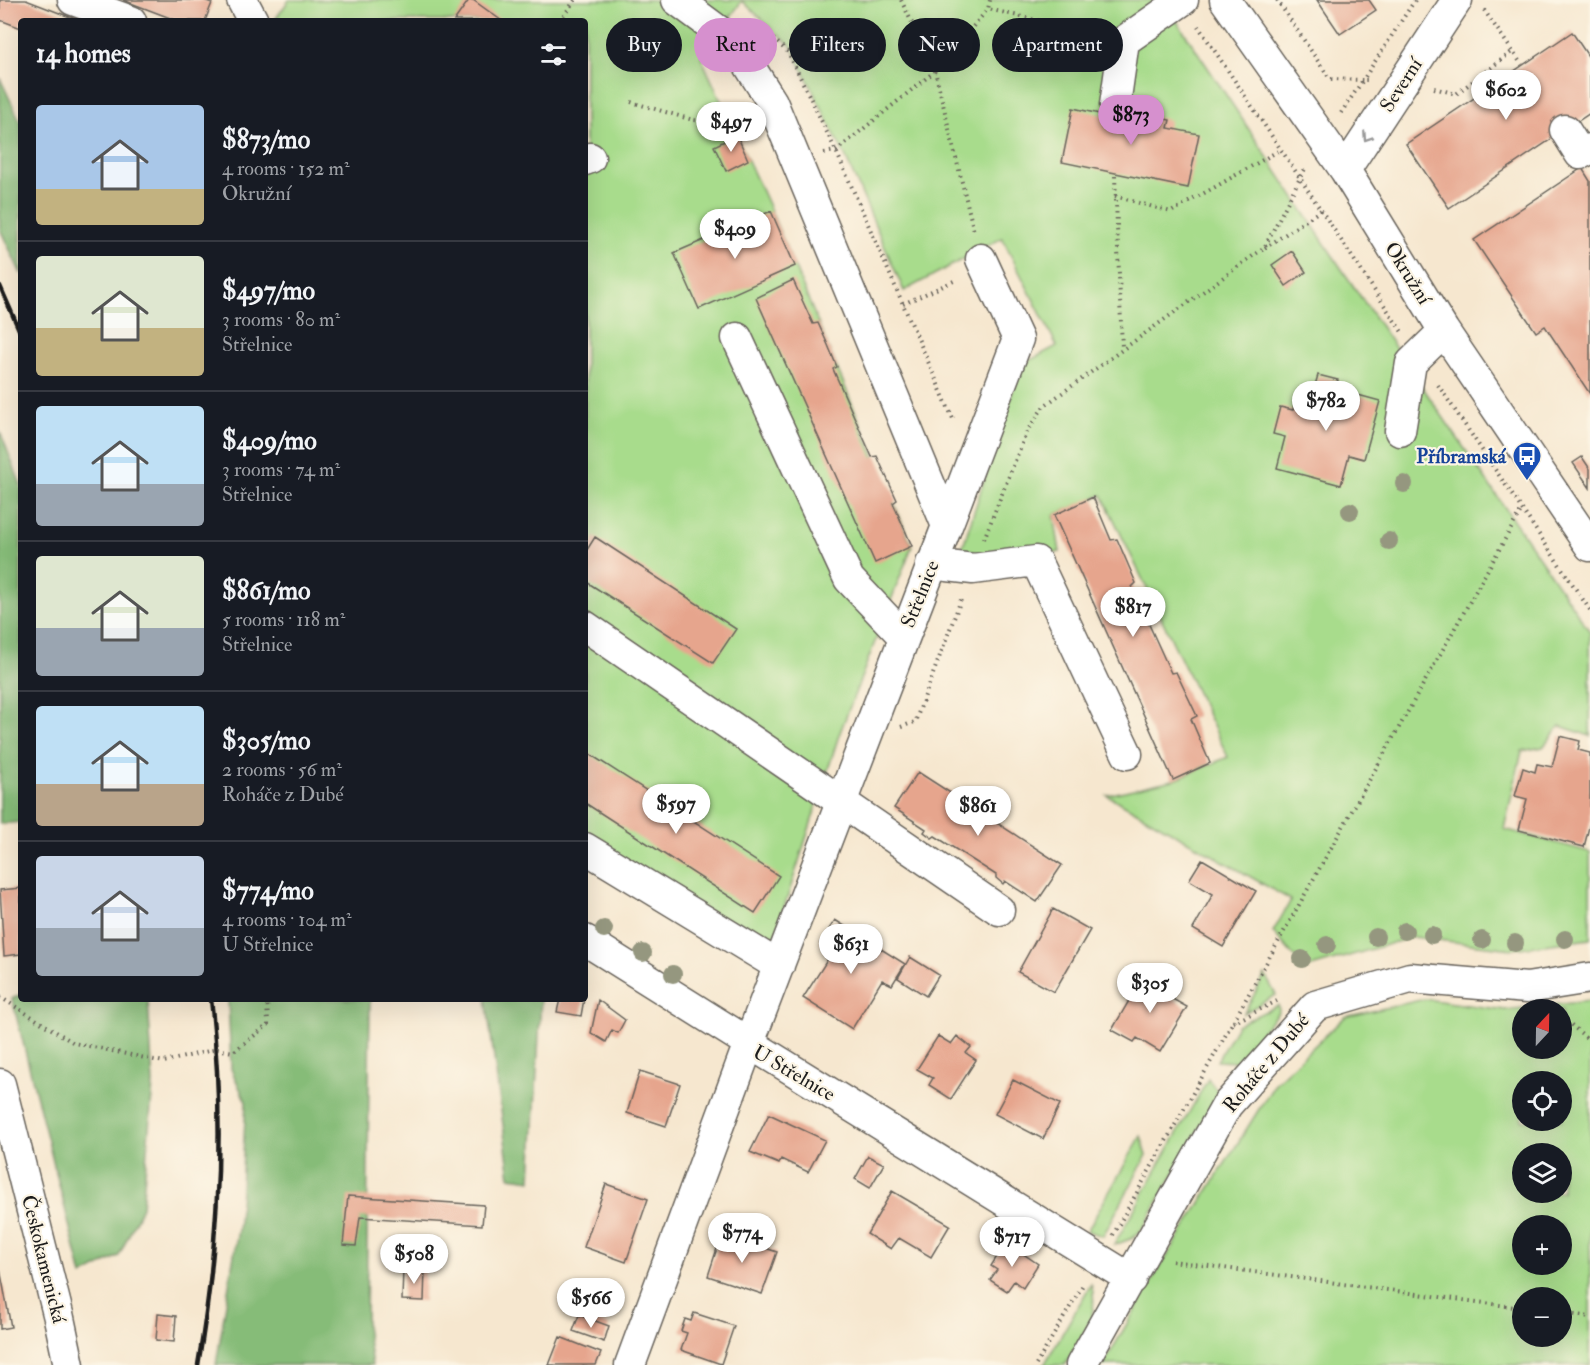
<!DOCTYPE html>
<meta charset="utf-8">
<style>
:root{--surface:#171b24;--page:#242831;--text:#f1f3f6;--muted:#9ea1a6;--line:#363941;--accent:#d690ce}
body{margin:0;font-family:"IM FELL Double Pica",serif;background:var(--page);color:var(--text);height:100vh;display:flex;flex-direction:column;font-size:22px;white-space:nowrap}
*{box-sizing:border-box;margin:0}
p{font-size:20px;color:var(--muted)}
.icon{flex:none;width:33px;height:33px;fill:none;stroke:currentColor;stroke-width:2;stroke-linecap:round;stroke-linejoin:round}
.map{position:relative;flex:1;overflow:hidden}
.panel{position:absolute;left:18px;top:18px;width:570px;height:984px;display:flex;flex-direction:column;background:var(--surface);border-radius:6px;box-shadow:0 6px 24px #0002}
.panel>*{flex:none}
.top-card{position:absolute;left:606px;top:18px;width:570px;height:54px;display:flex;gap:12px}
.needle{width:39px;rotate:22deg}
.controls{position:absolute;left:1512px;top:999px;display:grid;gap:12px}
.controls a{display:grid;place-items:center;width:60px;height:60px;border-radius:50%;background:var(--surface);box-shadow:0 6px 24px #0002;font-size:30px}
.price{position:absolute;translate:-50% -51px;padding:0 14px;border-radius:21px;background:#fff;color:#222;font-size:20px;line-height:39px;filter:drop-shadow(0 2px 3px #0008)}
.price::after{content:'';position:absolute;left:50%;top:36px;width:18px;height:14px;margin-left:-9px;background:inherit;clip-path:polygon(0 0,100% 0,50% 100%)}
.price.selected{background:var(--accent);color:#111}
ul{padding:0;list-style:none}
li{display:flex;align-items:center;gap:18px;height:150px;padding:0 18px}
li+li{border-top:2px solid var(--line)}
li span{display:grid;place-items:center;flex:none;width:168px;height:120px;border-radius:6px;color:#555}
li>.icon{margin-inline-start:auto}
span .icon{width:72px;height:72px;fill:#fffc;stroke-width:1}
li b{font-size:26px}
h2{display:flex;justify-content:space-between;align-items:center;height:72px;padding:0 18px;font-size:26px}
.chip{padding:0 21px;border-radius:27px;background:var(--surface);box-shadow:0 6px 24px #0002;font-size:21px;line-height:54px}
.chip.selected{background:var(--accent);color:#111}
.map>svg:first-child{display:block}
.green{fill:#a8dc8c;stroke:#627c54;stroke-width:1.5;fill-rule:evenodd}
.forest{fill:#86bc78;stroke:#516c4a;stroke-width:1.5}
.building{fill:#e6a58d}
.lines{fill:none;stroke-linecap:round;stroke-linejoin:round}
.minor-casing{stroke:#68635b;stroke-width:33}
.path{stroke:#68635b;stroke-width:4;stroke-dasharray:1.5 4.5;stroke-linecap:butt}
.minor{stroke:#fff;stroke-width:30}
.rail{stroke:#1c1c1c;stroke-width:4.5}
.tree{fill:#95977f}
.oneway{stroke:#999}
.labels{text-anchor:middle;dominant-baseline:central;stroke-width:4.5;stroke-linejoin:round;paint-order:stroke}
.street-label{font-size:20px;fill:#1c1c1c;stroke:#fcf5e5}
.transit-label{font-size:20px;font-weight:bold;fill:#164399;stroke:#fcf5e5;text-anchor:end}
</style>
<div class="map">
<svg width="1590" height="1365" viewBox="0 0 1590 1365">
<rect width="100%" height="100%" fill="#fcf5e5"/>
<filter id="ink" filterUnits="userSpaceOnUse"><feTurbulence type="fractalNoise" baseFrequency=".0167" numOctaves="2"/><feDisplacementMap in="SourceGraphic" scale="12" xChannelSelector="R" yChannelSelector="G"/><feConvolveMatrix kernelMatrix="1 2 1 2 8 2 1 2 1" color-interpolation-filters="sRGB"/></filter>
<filter id="wash" filterUnits="userSpaceOnUse"><feTurbulence type="fractalNoise" baseFrequency=".008" numOctaves="4" result="noise"/><feDisplacementMap in="SourceGraphic" scale="24" xChannelSelector="R" yChannelSelector="G"/><feGaussianBlur stdDeviation="1.35" result="paint"/><feColorMatrix in="noise" values="0 0 0 0 0 0 0 0 0 0 0 0 0 0 0 0 0 1.4 0 .05"/><feComposite in="paint" operator="in"/></filter>
<g filter="url(#wash)">
<rect width="100%" height="100%" fill="#f6e7cf"/>
<path class="green" d="M289 0H1163L1341 268 1590 632V736L1560 726 1543 747 1522 751 1504 829 1590 852V939L1512 949 1413 937 1305 969 1273 932 1291 900 1107 795 1173 780 1228 757 1102 495 1054 515 1060 552 1005 560 962 549 1021 365 1057 346 1002 238 904 291 846 158 791 46 742 1 701 57 771 211 912 546 839 735 770 952 585 838V21H274Z
M1265 975 1276 995 1244 1013Z
M1425 999 1505 1010 1590 1001V1365H1103L1157 1272 1276 1082 1345 1017ZM1522 1010H1562V1048H1522ZM1522 1082H1562V1120H1522ZM1522 1154H1562V1192H1522ZM1522 1226H1562V1264H1522ZM1522 1298H1562V1336H1522Z
M1278 1005 1279 1011 1236 1062 1217 1061 1237 1025Z
M1208 1079 1219 1093 1143 1228 1133 1238 1114 1245Z
M1141 1136 1147 1155 1103 1236 1087 1231Z
M1091 1284C1101 1315 1081 1339 1065 1365H1044Z"/>
<path class="forest" d="M0 78 21 123V274L0 229Z
M0 431 21 485V822L0 824Z
M21 994V999H148L153 1084 142 1207 119 1256 82 1276 12 999Z
M228 999H370L366 1326 372 1365H216L239 1223 246 1102 231 1069Z
M486 999H541L531 1180 510 1177Z"/>
<g id="blocks">
<path class="building" d="M0 0H26L80 21H21V28L0 20Z
M123 0H204L212 3 205 21H178Z
M469 0H473L502 21H454Z
M1317 0H1369L1376 10 1340 34Z
M1572 32 1590 59V113L1449 208 1406 144Z
M1105 107 1170 120 1168 128 1199 134 1188 188 1062 162 1073 108 1104 115Z
M737 135 748 160 726 171 714 146Z
M1582 168 1590 181V394L1545 326 1536 332 1474 240Z
M771 211 795 266 699 309 674 253Z
M1292 251 1306 272 1286 286 1272 265Z
M793 280 813 324 818 323 828 345 837 367 833 369 872 457 877 456 897 500 893 503 912 546 875 563 756 298Z
M1318 375 1338 380 1336 389 1380 401 1364 459 1349 455 1341 485 1277 468 1285 437 1273 434 1280 407 1293 410 1295 402 1309 406Z
M1582 457 1590 469V488L1573 463Z
M1093 497 1111 540 1117 539 1136 583 1132 587 1171 673 1176 672 1197 716 1191 719 1210 763 1173 780 1054 515Z
M595 537 736 629 713 663 585 581V553Z
M1560 736 1580 741 1578 750 1590 753V823L1584 847 1519 830 1527 799 1515 796 1523 768 1535 772 1537 764 1552 767Z
M585 751 779 876 755 913 585 803Z
M918 772 1062 865 1037 902 1005 881 1003 884 996 878V875L935 836 932 838 924 832 926 829 894 808Z
M1202 859 1256 891 1223 947 1193 929 1213 894 1189 880Z
M21 888V954L4 956 0 890Z
M1053 909 1090 930 1054 992 1018 972Z
M835 920 905 964 892 985 882 980 852 1029 803 998 833 951 820 943Z
M910 957 939 975 926 996 898 978Z
M1145 973 1171 990 1167 996 1187 1007 1160 1052 1137 1038 1134 1042 1112 1030Z
M560 999H584L581 1016 557 1012Z
M598 1000 625 1020 618 1033 612 1030 606 1042 591 1033Z
M938 1036 951 1044 957 1036 971 1047 966 1053 976 1060 951 1099 929 1085 933 1078 917 1069Z
M640 1071 680 1084 666 1126 627 1113Z
M1013 1080 1060 1104 1043 1139 995 1114Z
M769 1114 825 1140 808 1172 781 1159 779 1164 750 1152Z
M868 1156 884 1164 870 1188 855 1179Z
M606 1184 648 1199 626 1262 584 1247Z
M892 1191 950 1225 931 1257 899 1238 891 1249 867 1234Z
M348 1196 484 1205 482 1225 360 1217 356 1246 343 1245Z
M722 1233 777 1252 762 1294 708 1276Z
M1006 1242 1038 1264 1023 1288 1014 1281 1007 1291 990 1280 997 1270 991 1266Z
M403 1268 425 1269 424 1301 402 1300Z
M0 1269 11 1327 0 1329Z
M694 1313 734 1326 721 1364 681 1350 687 1333 681 1331 685 1319 691 1321Z
M158 1314 176 1316 174 1342 156 1340Z
M579 1315 609 1326 604 1342 573 1331Z
M560 1337 601 1353 596 1365H549Z"/>
</g>
</g>
<g filter="url(#ink)">
<use href="#blocks" fill-opacity="0" stroke="#68635b" stroke-width="1.5"/>
<g class="lines">
<g class="minor-casing">
<path id="minor" d="M73 0 131 21
M242 0 253 21
M1225 0 1345 170 1444 331 1590 546
M1115 105 1124 41 1183 0
M1565 130 1580 154 1590 149
M585 160 590 158
M1345 170 1457 0
M737 338 849 579 903 636
M1400 431 1411 363 1444 331
M947 526 1018 339 981 259
M931 564 973 569 1036 561 1127 754
M585 626 999 910
M585 848 779 966
M585 940 749 1043 947 526 772 102 735 43 677 0
M0 1084 59 1318 69 1365
M630 1365 749 1043 1131 1279
M1081 1365 1227 1105 1315 1006 1410 978 1527 988 1590 978"/>
</g>
<path class="path" d="M901 0 935 71 974 232
M990 0 988 9 1097 34
M1277 0 1330 79 1363 80 1415 0
M1484 10 1522 65
M560 21 575 0
M764 31 788 52 836 151 954 421
M1434 88 1456 94 1513 51
M631 102 693 120 726 123 746 114
M1341 113 1363 80H1370
M824 153 836 151 935 71 988 9
M1115 176 1122 348
M1115 196 1171 212 1280 150
M1321 210 1402 332
M1265 248 1321 210 1300 178 1306 167
M903 304 956 280
M1438 385 1590 610
M984 539 1027 431 1044 406 1264 248 1300 178 1198 26
M901 727 915 722 962 597
M0 997 74 1043 164 1062 217 1049 233 1052 268 1025 267 999
M1562 1017 1590 1041
M1233 1023 1277 1001
M1113 1235 1522 509
M1172 1261 1522 1308
M1562 1313 1590 1317
M1036 1365 1084 1283"/>
<use href="#minor" class="minor"/>
<path class="rail" d="M0 286 21 334
M198 1365C219 1244 225 1121 211 999"/>
</g>
<g class="tree">
<circle cx="1404" cy="484" r="9"/>
<circle cx="1350" cy="511" r="9"/>
<circle cx="1389" cy="541" r="9"/>
<circle cx="604" cy="929" r="9"/>
<circle cx="1405" cy="931" r="9"/>
<circle cx="1432" cy="935" r="9"/>
<circle cx="1376" cy="937" r="9"/>
<circle cx="1565" cy="939" r="9"/>
<circle cx="1482" cy="940" r="9"/>
<circle cx="1515" cy="943" r="9"/>
<circle cx="1327" cy="945" r="9"/>
<circle cx="643" cy="953" r="9"/>
<circle cx="1302" cy="959" r="9"/>
<circle cx="673" cy="974" r="9"/>
</g>
<defs><path id="oneway-chevron" d="M-2-3.5L2.5 0L-2 3.5" fill="none" stroke-width="1.6" stroke-linecap="round" stroke-linejoin="round" transform="scale(1.5)"/></defs>
<use class="oneway" href="#oneway-chevron" transform="translate(1367 137) rotate(124)"/>
</g>
<defs>
<g id="bus-pin" transform="scale(1.5)"><path d="M0 17L-7.5 6A9.5 9.5 0 1 1 7.5 6Z" fill="#1a4fb4" stroke="#fcf5e5"/><path d="M-5-6H5V4H4V6H2V4H-2V6H-4V4H-5ZM-3.5-4V0h7V-4ZM-3.5 1.2v1.5H-2V1.2ZM2 1.2v1.5H3.5V1.2Z" fill="#fff"/></g>
</defs>
<g fill-rule="evenodd">
<use href="#bus-pin" x="1527" y="456"/>
</g>
<g class="labels">
<g class="street-label">
<text transform="translate(1401 85) rotate(-57)">Severní</text>
<text transform="translate(1408 273) rotate(58)">Okružní</text>
<text transform="translate(920 594) rotate(-68)">Střelnice</text>
<text transform="translate(1266 1063) rotate(-50)">Roháče z Dubé</text>
<text transform="translate(794 1073) rotate(30)">U Střelnice</text>
<text transform="translate(44 1259) rotate(76)">Českokamenická</text>
</g>
<g class="transit-label">
<text x="1506" y="456">Příbramská</text>
</g>
</g>
</svg>
<div class="controls">
<a><svg class="needle" viewBox="-14 -14 28 28"><path d="M0-13l5 13h-10z" fill="#e53935"/><path d="M0 13l5-13h-10z" fill="#9ea1a6"/></svg></a>
<a><svg class="icon" aria-label="locate" viewBox="0 0 24 24"><circle cx="12" cy="12" r="6"/><path d="M12 2v4M12 18v4M2 12h4M18 12h4"/></svg></a>
<a><svg class="icon" aria-label="layers" viewBox="0 0 24 24"><path d="M12 4l9 5-9 5-9-5zM3 14l9 5 9-5"/></svg></a>
<a>+</a>
<a>−</a>
</div>
<b class="price" style="left:1506px;top:121px">$602</b>
<b class="price selected" style="left:1131px;top:146px">$873</b>
<b class="price" style="left:731px;top:153px">$497</b>
<b class="price" style="left:735px;top:260px">$409</b>
<b class="price" style="left:1326px;top:432px">$782</b>
<b class="price" style="left:1133px;top:638px">$817</b>
<b class="price" style="left:676px;top:835px">$597</b>
<b class="price" style="left:978px;top:837px">$861</b>
<b class="price" style="left:851px;top:975px">$631</b>
<b class="price" style="left:1150px;top:1014px">$305</b>
<b class="price" style="left:742px;top:1264px">$774</b>
<b class="price" style="left:1012px;top:1268px">$717</b>
<b class="price" style="left:414px;top:1285px">$508</b>
<b class="price" style="left:591px;top:1329px">$566</b>
<div class="top-card">
<a class="chip">Buy</a>
<a class="chip selected">Rent</a>
<a class="chip">Filters</a>
<a class="chip">New</a>
<a class="chip">Apartment</a>
</div>
<section class="panel">
<h2>14 homes<svg class="icon" aria-label="filters" viewBox="0 0 24 24"><path d="M4 7h16M4 17h16"/><circle cx="9" cy="7" r="2"/><circle cx="15" cy="17" r="2"/></svg></h2>
<ul>
<li><span style="background:linear-gradient(#a9c7e8 70%,#c2b280 0)"><svg class="icon" aria-label="home" viewBox="0 0 24 24"><path d="M3 11l9-7 9 7M6 9v11h12V9"/></svg></span><div><b>$873/mo</b><p>4 rooms · 152 m²</p><p>Okružní</p></div></li>
<li><span style="background:linear-gradient(#dfe7d0 60%,#c2b280 0)"><svg class="icon" aria-label="home" viewBox="0 0 24 24"><path d="M3 11l9-7 9 7M6 9v11h12V9"/></svg></span><div><b>$497/mo</b><p>3 rooms · 80 m²</p><p>Střelnice</p></div></li>
<li><span style="background:linear-gradient(#bfe0f5 65%,#9aa5b1 0)"><svg class="icon" aria-label="home" viewBox="0 0 24 24"><path d="M3 11l9-7 9 7M6 9v11h12V9"/></svg></span><div><b>$409/mo</b><p>3 rooms · 74 m²</p><p>Střelnice</p></div></li>
<li><span style="background:linear-gradient(#dfe7d0 60%,#9aa5b1 0)"><svg class="icon" aria-label="home" viewBox="0 0 24 24"><path d="M3 11l9-7 9 7M6 9v11h12V9"/></svg></span><div><b>$861/mo</b><p>5 rooms · 118 m²</p><p>Střelnice</p></div></li>
<li><span style="background:linear-gradient(#bfe0f5 65%,#b9a48a 0)"><svg class="icon" aria-label="home" viewBox="0 0 24 24"><path d="M3 11l9-7 9 7M6 9v11h12V9"/></svg></span><div><b>$305/mo</b><p>2 rooms · 56 m²</p><p>Roháče z Dubé</p></div></li>
<li><span style="background:linear-gradient(#c9d6e8 60%,#9aa5b1 0)"><svg class="icon" aria-label="home" viewBox="0 0 24 24"><path d="M3 11l9-7 9 7M6 9v11h12V9"/></svg></span><div><b>$774/mo</b><p>4 rooms · 104 m²</p><p>U Střelnice</p></div></li>
</ul>
</section>
</div>
